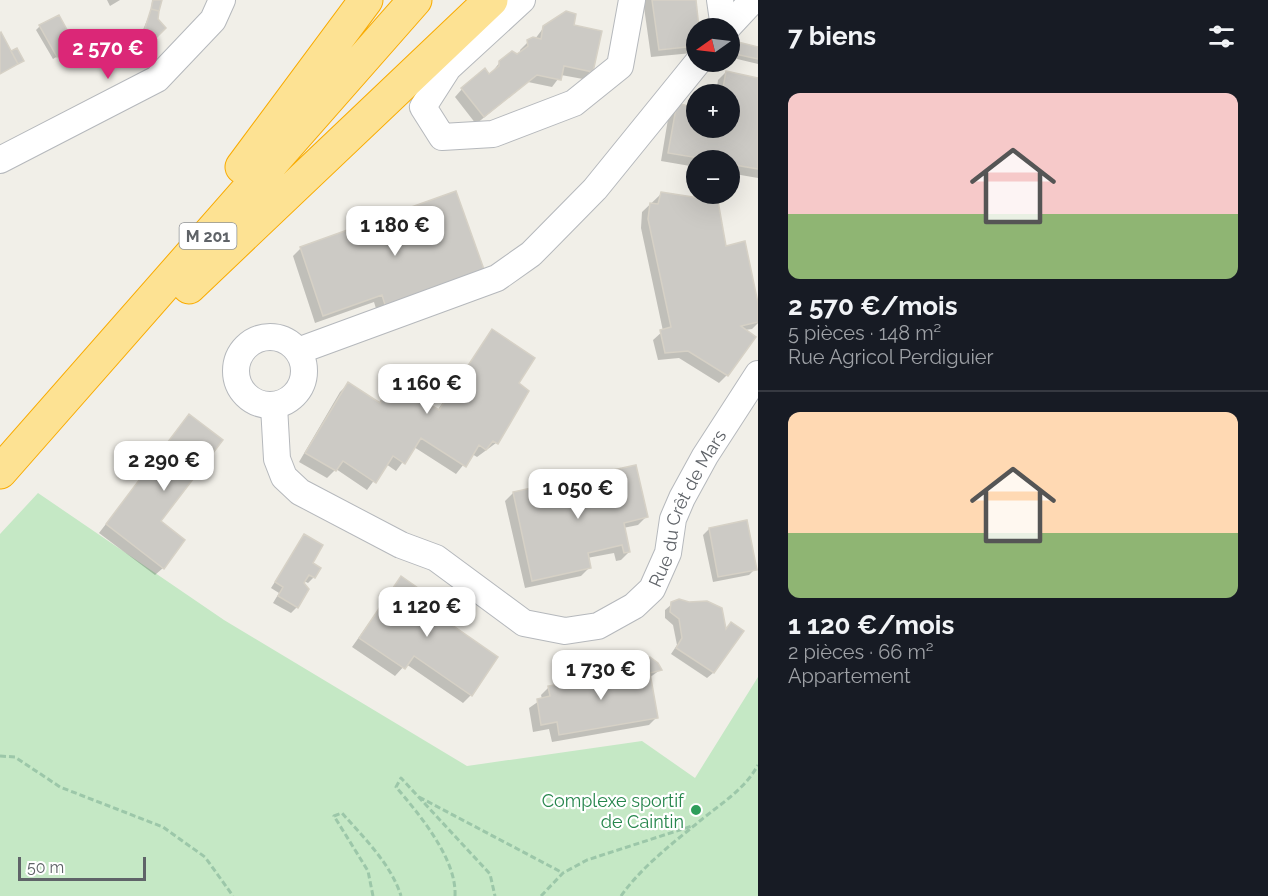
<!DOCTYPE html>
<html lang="fr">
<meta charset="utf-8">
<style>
:root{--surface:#171b24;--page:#20242c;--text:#f1f3f6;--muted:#9ea1a6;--line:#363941;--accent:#db2777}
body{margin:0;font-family:Raleway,sans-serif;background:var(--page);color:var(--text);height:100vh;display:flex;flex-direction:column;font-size:22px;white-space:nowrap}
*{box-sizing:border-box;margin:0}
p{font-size:20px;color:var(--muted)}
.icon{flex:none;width:33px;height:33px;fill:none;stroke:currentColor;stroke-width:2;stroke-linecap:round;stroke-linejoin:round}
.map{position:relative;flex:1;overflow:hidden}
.details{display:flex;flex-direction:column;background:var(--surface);width:510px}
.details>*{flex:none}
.needle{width:39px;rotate:256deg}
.buttons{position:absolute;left:686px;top:18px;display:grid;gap:12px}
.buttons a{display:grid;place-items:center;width:54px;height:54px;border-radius:50%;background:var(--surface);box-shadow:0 6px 24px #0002;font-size:30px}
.scale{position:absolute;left:18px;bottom:15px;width:128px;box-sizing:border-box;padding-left:6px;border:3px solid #5f6368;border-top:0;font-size:16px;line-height:21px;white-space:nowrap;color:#5f6368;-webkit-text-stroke:4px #fff;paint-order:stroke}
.price{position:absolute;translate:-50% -51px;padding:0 14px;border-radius:12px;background:#fff;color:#222;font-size:20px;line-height:39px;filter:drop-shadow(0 2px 3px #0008)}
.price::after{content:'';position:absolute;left:50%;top:36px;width:18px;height:14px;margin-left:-9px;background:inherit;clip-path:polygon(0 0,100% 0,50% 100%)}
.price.current{background:var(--accent);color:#fff}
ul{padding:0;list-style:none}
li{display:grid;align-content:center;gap:12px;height:318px;padding:0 30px}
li+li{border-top:2px solid var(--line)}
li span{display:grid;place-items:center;height:186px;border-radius:12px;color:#555}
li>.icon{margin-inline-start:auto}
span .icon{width:108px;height:108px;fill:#fffc;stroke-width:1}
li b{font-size:26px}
h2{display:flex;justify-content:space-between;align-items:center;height:72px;padding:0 30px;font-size:26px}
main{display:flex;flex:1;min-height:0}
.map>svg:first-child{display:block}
.green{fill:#c5e8c5}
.shadow{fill:#0003}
.building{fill:#cccac5;stroke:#d6d1c6;stroke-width:1.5}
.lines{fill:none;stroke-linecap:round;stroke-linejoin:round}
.minor-casing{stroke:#b5b8bc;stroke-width:28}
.highway-casing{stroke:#f9ab00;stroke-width:35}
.path{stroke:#9cc7a9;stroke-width:3;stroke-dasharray:6 3;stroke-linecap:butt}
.minor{stroke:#fff;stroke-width:26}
.highway{stroke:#fde293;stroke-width:33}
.leisure-dot{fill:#2e9e5b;stroke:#fff;stroke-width:2}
.labels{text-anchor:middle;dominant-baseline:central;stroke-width:4.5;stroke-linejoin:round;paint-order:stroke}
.shield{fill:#fff;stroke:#8f9295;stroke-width:1.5}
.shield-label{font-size:16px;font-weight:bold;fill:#5f6368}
.street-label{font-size:18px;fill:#5f6368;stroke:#fff}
.leisure-label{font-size:18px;fill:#27864d;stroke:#fff;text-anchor:end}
</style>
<main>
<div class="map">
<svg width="758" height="896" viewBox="0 0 758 896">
<rect width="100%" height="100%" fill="#f1efe8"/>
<path class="green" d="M38 493 224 620 467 766 642 741 695 778 758 677V896H0V534Z"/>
<path class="shadow" d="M107 0H120L110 6Z
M152 0H160L156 20 164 28 150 41 142 32 151 11Z
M643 0H694L698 28 696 49 692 53 651 57Z
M40 26 74 46 53 59 36 30Z
M572 26 591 71 583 79 561 75 552 87 528 82 476 124 455 97 462 89 489 76 500 62 521 54 520 50 528 42 535 39 544 27Z
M730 42 758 48V64L729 57Z
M726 72 758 79V178L729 173V160H696V167L661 161 669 113 677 105 696 110V128H729V94H716L718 80Z
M661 194 725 248 744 243 758 323 752 329 745 330 727 375 719 383 679 358 658 360 653 340 663 331 641 228 642 212Z
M301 248 484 275 378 315 374 302 315 323 293 256Z
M492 331 517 384 527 391 496 443 477 457 472 454 456 474 414 447 396 471 386 464 367 490 336 469 327 478 299 462 340 392 348 384 378 404 392 384 437 411Z
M189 416 159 522 163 568 155 575 99 533Z
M513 493 646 517 638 525 623 528 629 552 621 560 616 561 614 553 587 558 589 568 581 576 525 588 505 501Z
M709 529 755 569 749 575 713 582 703 535Z
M304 536 314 577 308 583 304 581 297 607 291 613 273 603 279 593 271 588Z
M401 578 440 618 471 695 463 703 406 664 395 676 352 647Z
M672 604 725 630 731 624 713 673 707 678 671 654 677 645 673 625 665 618V610Z
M642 660 660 670 649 678 657 717 649 725 552 742 549 729 533 732 529 708 542 699 541 695 549 687 635 672 634 668Z"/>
<path class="building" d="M153 0H162L159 11 151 9Z
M652 0H696L699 28H696V46L659 50Z
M151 9 159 11 158 19 166 28 155 39 145 28Z
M566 11 576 14 574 25 602 31 593 72 564 66 561 80 537 75 484 117 461 88 485 68 489 74 499 66V61L512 51 517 54 528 46 527 40 533 37 541 39 543 26Z
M59 15 76 46 57 57 39 25Z
M1 32 18 64 0 74V33Z
M730 40 758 47V59L730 53Z
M17 48 24 61 18 64 11 51Z
M726 71 758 78V169L729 164V160H711L668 153 677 103 696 108V128H729V94H722Z
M456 191 486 275 386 308 382 295 323 316 300 247Z
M661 192 718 201 726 246 745 241 758 303V322L741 326 756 337 728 376 688 351 665 353 660 330 671 327 648 219 650 203 658 204Z
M492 329 535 358 519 383 529 391 498 444 493 441 486 450 479 445 466 467 421 438 405 464 393 456 376 483 343 461 336 471 305 453 348 382 380 403 392 382 439 410Z
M189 414 223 440 161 521 185 540 164 569 106 524Z
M636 465 648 517 624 523 630 552 624 553 622 545 588 553 591 568 532 581 513 492Z
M747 520 757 570 718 577 709 528Z
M304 534 323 545 313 563 321 568 315 578 309 575 304 583 309 589 298 608 278 596 283 587 275 582Z
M401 576 448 609 442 618 498 657 472 696 414 656 405 669 359 638Z
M679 599 689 602 707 601 722 608 726 629 731 622 744 631 714 673 676 648 682 638 679 619 670 612 671 602Z
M650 657 658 663 662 670 650 673 658 718 559 735 557 722 541 725 537 699 550 696 548 686 644 669 642 659Z"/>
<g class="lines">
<g class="minor-casing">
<g id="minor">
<path d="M522 0 448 68 423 107 442 137 493 134 574 103 620 66 632 0"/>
<path d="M720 0 724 28"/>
<path d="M727 28 753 0"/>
<path d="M0 160 157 79 213 20 222 0"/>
<circle cx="270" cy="371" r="34"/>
<path d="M298 351 497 278 531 254 595 189 698 62"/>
<path id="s1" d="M274 406 277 459 284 477 300 492 401 545 436 558 524 623 565 631 598 626 634 606 652 589 668 553 673 519 682 498 705 456 758 374"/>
</g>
</g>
<g class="highway-casing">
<path id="highway" d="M242 167 366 0
M189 287 491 0
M0 472 415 0"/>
</g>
<path class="path" d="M0 756 15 757 60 787 163 827 205 857 233 896
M419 797 563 873
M373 896 368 871 334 816 342 813C364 838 391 864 401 896
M455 896C457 859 419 814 396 787L401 778 490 874 495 896
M541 896 563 873 587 860 692 826
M621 896C640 869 669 846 695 825 718 805 743 792 758 765"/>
<use href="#minor" class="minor"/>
<use href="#highway" class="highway"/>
</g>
<circle class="leisure-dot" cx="696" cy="810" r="6"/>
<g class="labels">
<rect class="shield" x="179.5" y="223" width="57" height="26" rx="4.5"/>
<g class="shield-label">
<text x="208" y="236">M 201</text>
</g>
<g class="street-label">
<text stroke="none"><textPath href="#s1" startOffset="585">Rue du Crêt de Mars</textPath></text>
</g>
<g class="leisure-label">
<text x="684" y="800">Complexe sportif<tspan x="684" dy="21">de Caintin</tspan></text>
</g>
</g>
</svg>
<div class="buttons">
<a><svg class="needle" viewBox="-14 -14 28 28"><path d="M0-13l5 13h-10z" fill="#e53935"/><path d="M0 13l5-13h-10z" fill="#9ea1a6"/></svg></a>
<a>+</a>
<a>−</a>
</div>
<div class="scale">50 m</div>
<b class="price current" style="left:108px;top:80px">2 570 €</b>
<b class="price" style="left:395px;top:257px">1 180 €</b>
<b class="price" style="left:427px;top:415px">1 160 €</b>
<b class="price" style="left:164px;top:492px">2 290 €</b>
<b class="price" style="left:578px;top:520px">1 050 €</b>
<b class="price" style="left:427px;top:638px">1 120 €</b>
<b class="price" style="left:601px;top:701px">1 730 €</b>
</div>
<section class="details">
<h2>7 biens<svg class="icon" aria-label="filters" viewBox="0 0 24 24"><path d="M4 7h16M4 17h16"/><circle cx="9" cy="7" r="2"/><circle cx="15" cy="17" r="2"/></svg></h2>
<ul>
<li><span style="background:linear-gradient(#f6c9c9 65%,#8fb573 0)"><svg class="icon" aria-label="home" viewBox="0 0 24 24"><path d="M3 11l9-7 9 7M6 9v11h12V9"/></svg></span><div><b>2 570 €/mois</b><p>5 pièces · 148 m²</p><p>Rue Agricol Perdiguier</p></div></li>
<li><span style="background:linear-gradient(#ffd9b3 65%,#8fb573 0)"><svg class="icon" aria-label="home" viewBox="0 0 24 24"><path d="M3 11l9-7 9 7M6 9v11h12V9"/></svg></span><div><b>1 120 €/mois</b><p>2 pièces · 66 m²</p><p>Appartement</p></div></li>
</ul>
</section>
</main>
